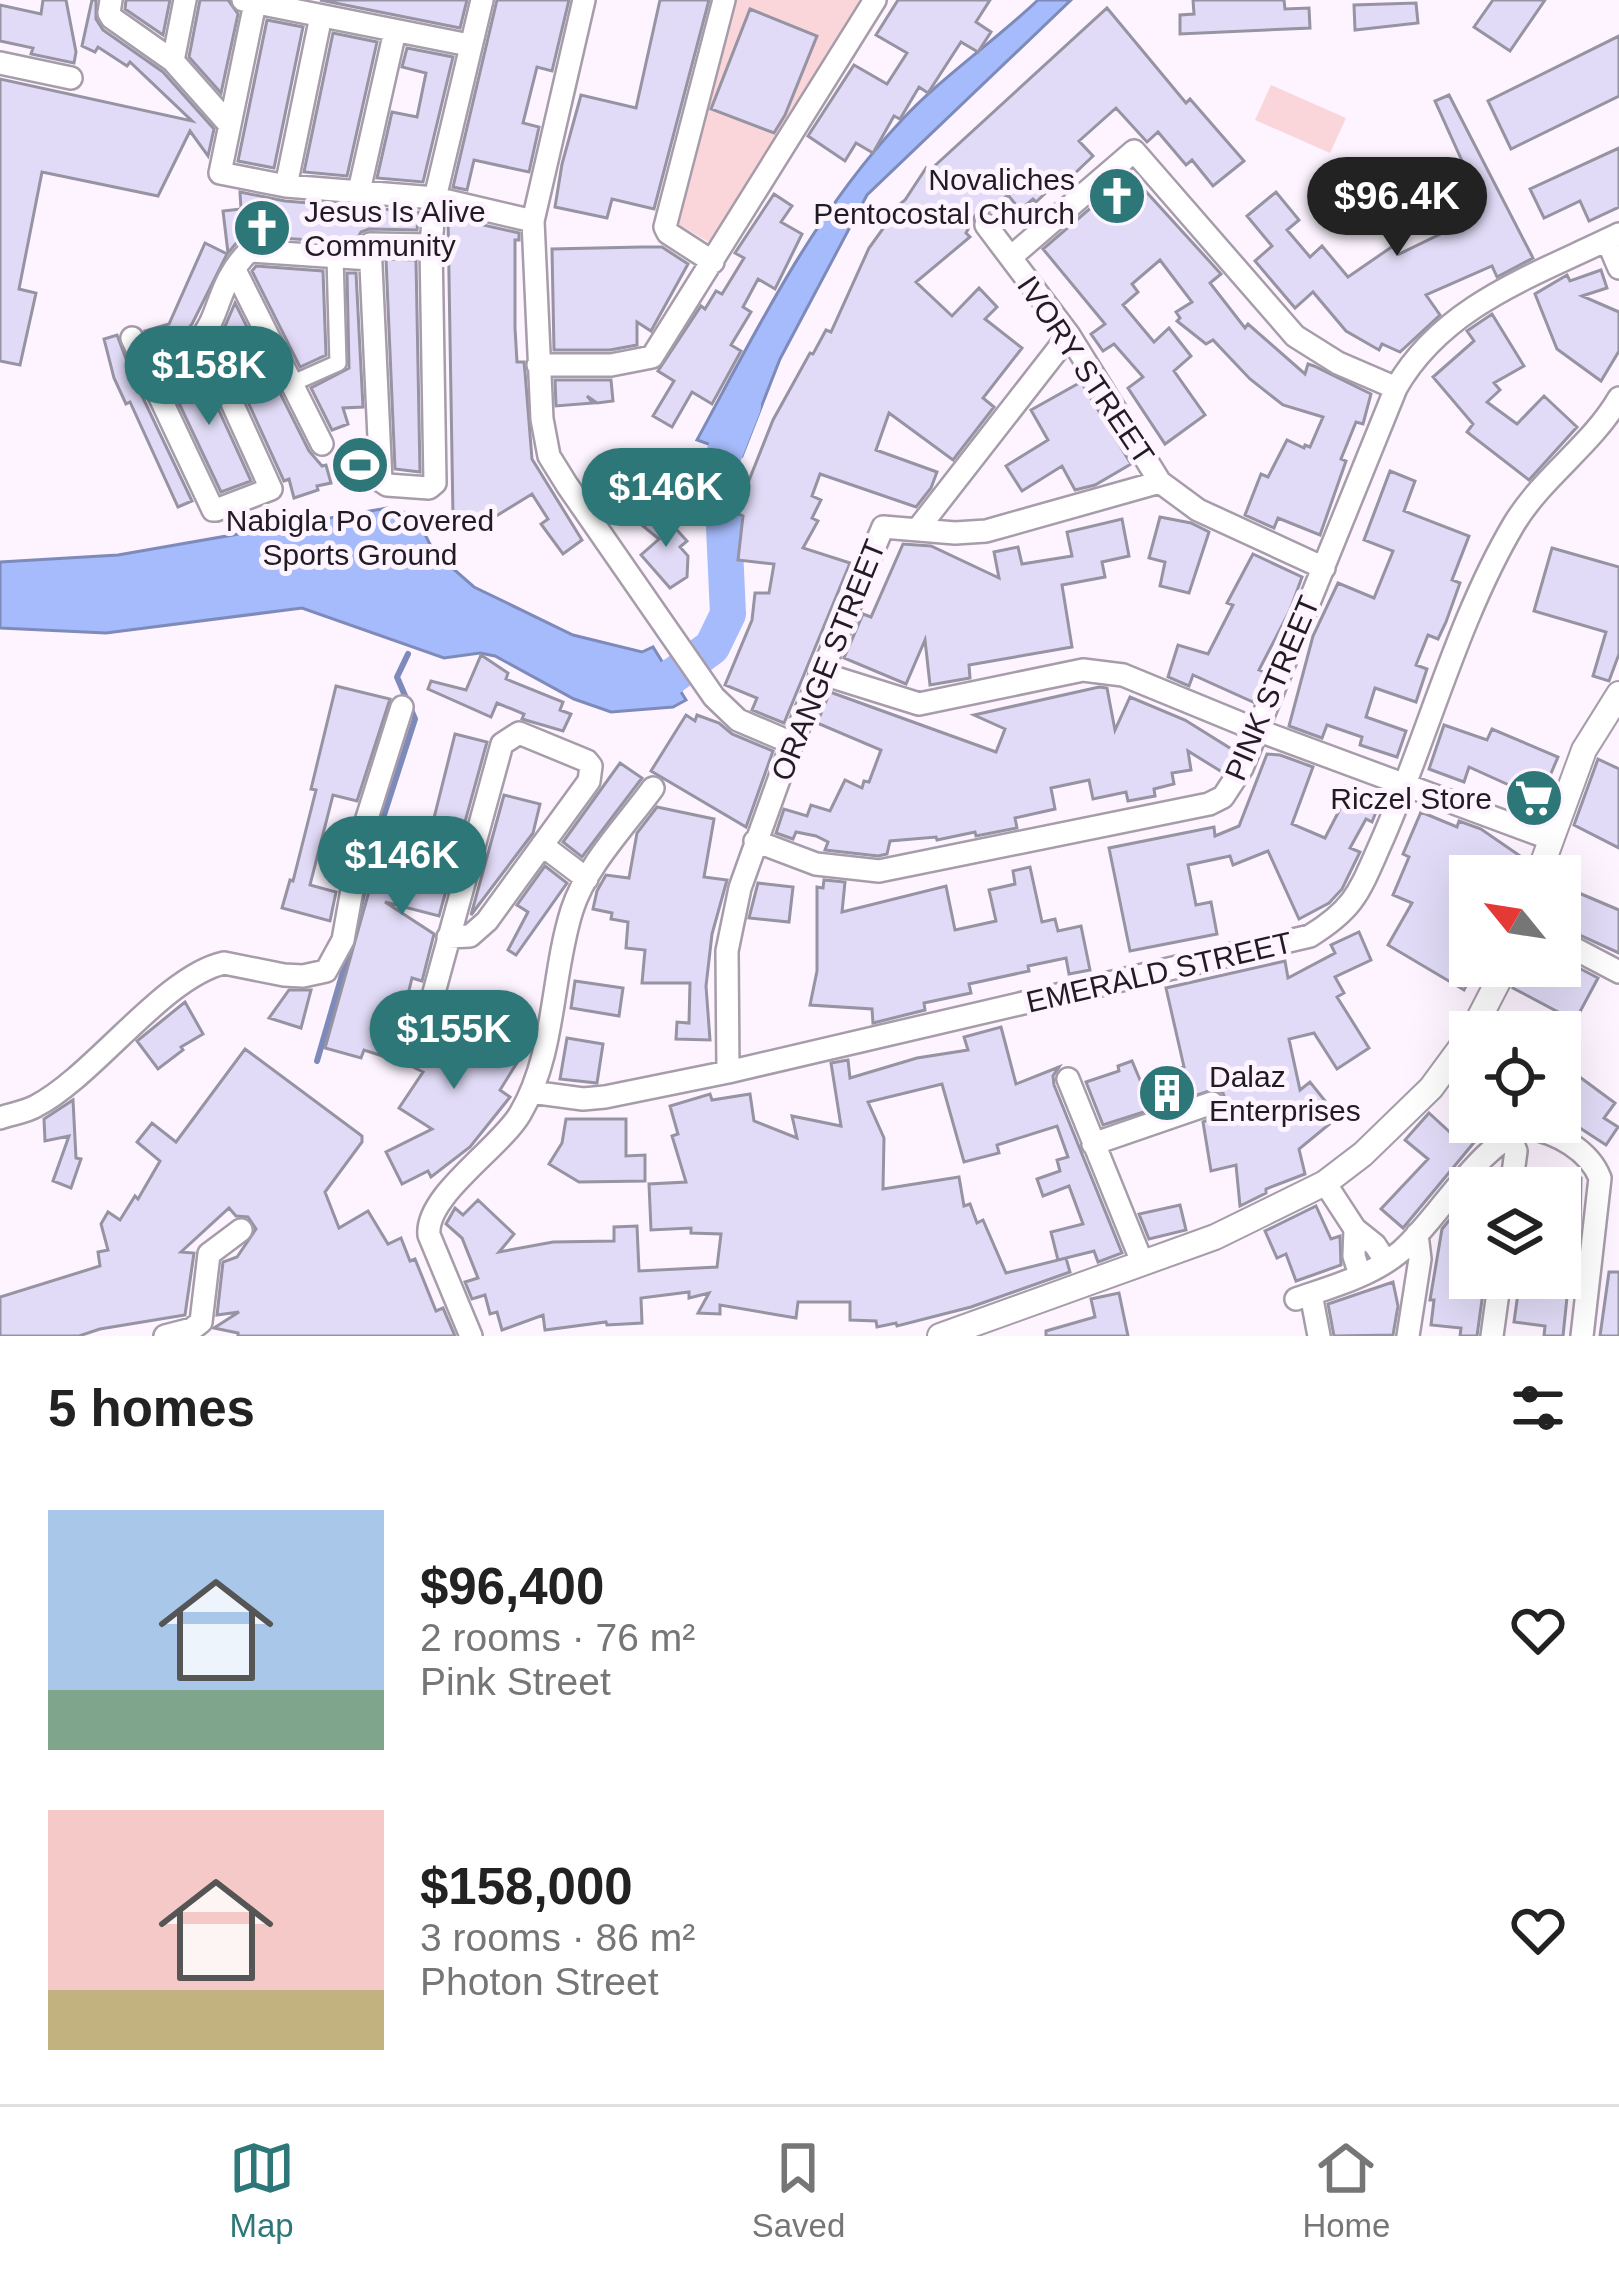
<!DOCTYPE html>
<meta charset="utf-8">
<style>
:root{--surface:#fff;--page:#f2f2f2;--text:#222;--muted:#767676;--line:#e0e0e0;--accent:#2e7778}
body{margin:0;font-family:Helvetica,sans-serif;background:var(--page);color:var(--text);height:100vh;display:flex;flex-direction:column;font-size:45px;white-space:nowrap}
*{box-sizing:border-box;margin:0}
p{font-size:39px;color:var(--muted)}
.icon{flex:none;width:66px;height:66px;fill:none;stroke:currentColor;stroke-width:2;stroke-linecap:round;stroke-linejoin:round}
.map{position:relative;height:1336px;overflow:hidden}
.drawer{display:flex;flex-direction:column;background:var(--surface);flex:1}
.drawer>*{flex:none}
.needle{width:78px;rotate:300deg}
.fabs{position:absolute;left:1449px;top:855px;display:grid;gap:24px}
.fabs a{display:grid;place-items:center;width:132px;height:132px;border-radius:0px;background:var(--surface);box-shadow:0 12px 48px #0002;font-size:60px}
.price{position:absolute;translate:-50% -102px;padding:0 27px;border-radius:42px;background:var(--accent);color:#fff;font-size:39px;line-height:78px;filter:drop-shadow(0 3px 6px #0008)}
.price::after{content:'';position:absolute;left:50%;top:72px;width:36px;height:27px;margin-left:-18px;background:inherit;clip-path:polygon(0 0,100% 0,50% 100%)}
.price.current{background:#222;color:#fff}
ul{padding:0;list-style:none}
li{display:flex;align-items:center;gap:36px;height:300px;padding:0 48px}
li span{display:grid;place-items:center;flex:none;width:336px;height:240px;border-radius:0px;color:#555}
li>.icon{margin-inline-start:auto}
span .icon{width:144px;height:144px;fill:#fffc;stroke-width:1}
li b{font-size:51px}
h2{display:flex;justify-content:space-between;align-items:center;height:144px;padding:0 48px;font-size:51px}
.tabs{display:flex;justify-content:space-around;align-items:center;height:168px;border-top:3px solid var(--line);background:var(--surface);font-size:33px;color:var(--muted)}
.tabs a{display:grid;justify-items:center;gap:6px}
.tabs .current{color:var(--accent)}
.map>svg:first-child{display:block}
.green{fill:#fad6db}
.water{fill:#a6bbfb;stroke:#7e8bba;stroke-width:3}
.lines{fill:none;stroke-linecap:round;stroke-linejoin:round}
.stream{stroke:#7e8bba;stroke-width:6}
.river{stroke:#a6bbfb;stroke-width:36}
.building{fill:#e1dbf7;stroke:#9693a2;stroke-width:3}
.pedestrian-casing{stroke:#a79ca9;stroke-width:20}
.minor-casing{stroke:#a79ca9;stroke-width:26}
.tertiary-casing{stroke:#a79ca9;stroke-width:28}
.pedestrian{stroke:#fff;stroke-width:15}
.minor{stroke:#fff;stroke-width:21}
.tertiary{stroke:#fff;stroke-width:24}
.labels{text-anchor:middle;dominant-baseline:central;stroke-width:10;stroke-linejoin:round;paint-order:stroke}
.poi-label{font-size:30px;fill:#201c21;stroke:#fdf4ff;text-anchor:end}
.street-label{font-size:30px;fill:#201c21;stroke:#fdf4ff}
</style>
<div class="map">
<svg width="1619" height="1336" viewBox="0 0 1619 1336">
<rect width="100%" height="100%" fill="#fdf4ff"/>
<path class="green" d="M734 0H863L712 244 678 224Z
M1271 85 1346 118 1330 153 1255 120Z"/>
<path class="water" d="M1038 0H1071L867 195 780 359 742 456 697 440C757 329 813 215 900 122 938 80 996 40 1038 0Z
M387 508 415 515 434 552 474 587 573 635 642 652 653 647 686 700 673 707 611 712 574 699 495 656 480 653 444 658 302 608 106 633 0 628V562L118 555Z"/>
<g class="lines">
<path class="stream" d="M356 925 373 849 415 719 397 677 408 654
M317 1061 351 944"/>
<path class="river" d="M628 683 645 688 659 686 712 647 728 614 721 462 743 406"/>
</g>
<path class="building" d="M43 0H66L76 52 74 63 31 54 33 48 0 41V5L41 14Z
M92 0H96V19L103 30 163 72 214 129 208 156 190 131 158 196 42 172 19 289 36 293 20 365 0 361V79L192 121 130 62 127 66 98 47 95 52 82 46Z
M126 0H170L163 35 125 9Z
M200 0H228L238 14 221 93 189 57Z
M320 0H467L460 28Z
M497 0H569L552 71 537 67 523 123 539 127 529 172 474 160 467 190 453 187Z
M660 0H709L654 209 612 199 607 218 555 207 562 164 581 95 636 108Z
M898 0H990L976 22 991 32 978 52 961 42 928 93 919 87 900 119 894 116 873 153 856 143 845 161 808 136 854 65 887 84 907 53 876 35Z
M1193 0H1284L1285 9 1309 8 1310 28 1180 34V15L1194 14Z
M1493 0H1545L1510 51 1474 27Z
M1416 3 1418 23 1355 30 1354 5Z
M1107 8 1186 103 1190 99 1244 161 1213 186 1192 160 1186 165 1158 132 1147 142 1116 108 1079 141 1093 156 1072 176 1068 172 1036 202 1033 199 1020 210 1008 195 990 211 976 214 966 233 970 237 916 282 952 316 979 288 997 307 985 319 1022 348 983 398 994 407 953 460 889 413 876 450 937 472 931 488 916 507 820 474 812 496 821 500 812 518 818 521 803 548 850 563 784 723 752 710 757 698 725 685 752 620 755 593H769L774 564 738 560 743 516 736 513 773 420 810 353 813 354 826 330 831 332 869 248 890 219 887 215 905 200 926 168 929 171Z
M750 9 817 36 785 115 774 133 711 109Z
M267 20 303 27 274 168 238 161Z
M333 33 377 42 347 176 304 172Z
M1619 36V96L1511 149 1488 101Z
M407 48 453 57 423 182 377 178 392 112 417 117 426 73 402 67Z
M1449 95 1533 258 1497 277 1492 266 1426 295 1440 315 1400 352 1382 344 1379 350 1346 331 1313 292 1295 308 1255 261 1272 246 1247 216 1276 192 1299 220 1287 230 1310 257 1322 246 1348 277 1393 246 1399 254 1471 219 1466 210 1481 203 1435 101Z
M1619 148V207L1589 221 1580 201 1544 218 1530 189Z
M1130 174 1221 274 1210 283 1245 328 1248 324 1305 374 1308 364 1314 366 1371 394 1363 424 1356 422 1341 459 1346 461 1320 535 1278 518 1274 528 1245 515 1261 474 1268 477 1287 440 1304 448 1305 445 1310 447 1323 417 1283 405 1250 379 1213 340 1206 344 1177 321 1180 318 1176 312 1192 302 1160 260 1132 284 1138 292 1123 305 1154 342 1169 328 1191 356 1174 371 1205 415 1165 444 1128 388 1143 377 1114 344 1103 351 1091 334 1105 324 1043 249Z
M240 192 285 201 419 212 417 230 369 229 361 232 355 243 249 236 238 241 228 253 223 211 241 209Z
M774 194 792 206 781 222 802 234 775 289 758 279 743 307 751 312 731 345 741 351 712 404 692 392 672 427 653 416 674 381 658 371 701 306 705 309 716 291 722 294 744 258 735 253Z
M448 217 519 233V240H515V328L517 362H524L525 372 532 459 582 540 563 554 541 524 548 519 532 494 480 526 475 517H453Z
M205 243 227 254 192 324 183 335 154 350 145 331 169 324Z
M642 247H662L688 264 651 331 637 322V345L610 350H554L552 249Z
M386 259 416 260 420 472 395 469Z
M256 266 323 271 326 355 300 367 252 271Z
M1601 270 1607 288 1582 296 1619 312V351L1601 381 1557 349 1535 294 1567 275 1570 281Z
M347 273H356L363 407 343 408 348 424 332 430 311 388 349 368Z
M235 303 309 451 322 466 326 465 331 483 317 486 318 490 294 498 289 479 284 481 221 343 228 341 223 331Z
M1492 314 1524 366 1494 383 1500 390 1487 402 1517 424 1544 396 1577 427 1529 480 1467 432 1473 424 1433 377 1474 341 1467 331Z
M117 335 133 377 192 501 178 507 130 402 126 404 114 378 104 339Z
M197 362 251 481 221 492 167 378Z
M555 380H611L613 401 597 403 587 396 593 403 556 406Z
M1081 382 1131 464 1095 485 1075 490 1062 466 1022 491 1006 466 1048 440 1031 410Z
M1390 471 1415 481 1404 511 1469 536 1452 580 1460 583 1446 622 1438 639 1428 635 1416 665 1427 669 1416 702 1375 688 1366 717 1406 731 1397 757 1360 745 1362 737 1327 725 1322 738 1289 726 1313 636 1338 583 1374 598 1393 551 1364 540Z
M658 475 672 490 644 515 630 500Z
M657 508 687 541 680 547 688 556 687 577 670 588 641 555 659 539 643 526Z
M1160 517 1191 523 1209 532 1189 593 1160 586 1165 562 1149 558Z
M1122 519 1129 556 1102 562 1105 577 1062 585 1072 647 969 665 970 678 930 685 925 640 906 684 844 658 863 614 871 617 903 544 931 546 999 578 994 552 1018 547 1022 564 1072 556 1067 532Z
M1552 548 1619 567V654L1609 681 1593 676 1606 632 1534 611Z
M1253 554 1302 577 1290 610 1259 670 1265 672 1253 702 1193 675 1189 686 1168 677 1178 645 1208 654 1233 605 1227 603Z
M481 655 508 673 506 679 563 702 560 710 571 714 563 731 522 719 524 714 497 703 491 717 428 689 431 681 466 690Z
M336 686 390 699 357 801 333 795 310 885 336 892 330 921 282 908 290 880 293 881 316 790 311 789Z
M1099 687 1107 688 1115 730 1130 697 1185 720 1233 750 1229 761 1222 772 1188 751 1191 770 1172 773 1174 784 1154 789 1155 796 1128 801 1126 792 1093 799 1089 780 1051 788 1055 809 1015 818 1017 828 976 836 975 832 937 840 936 837 890 841 887 854 878 856 825 850 828 842 816 836 796 832 793 839 776 833 784 809 807 816 811 805 830 811 845 780 862 788 864 781 869 782 881 750 817 723 830 692 996 752 1005 729 974 715Z
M686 715 695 721 697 715 719 723 732 734 773 751 746 827 651 771Z
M1444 725 1487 740 1492 729 1558 757 1537 806 1508 793 1511 786 1469 767 1464 782 1429 769Z
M455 734 487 742 439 916 385 902 434 934 422 981 412 978 392 1059 364 1050 361 1058 325 1048 384 838 426 850Z
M1267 754 1280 755 1313 767 1292 824 1325 838 1341 807 1337 806 1345 786 1380 802 1372 822 1366 819 1350 848 1360 852 1342 889 1329 903 1299 919 1268 851 1233 865 1230 856 1188 865 1196 905 1211 902 1217 934 1130 951 1109 848 1214 827 1215 836 1239 826Z
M1598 759 1619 769V848L1574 825Z
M620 763 642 778 582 857 563 842Z
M504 795 540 804 533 833 471 915Z
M657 807 714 819 704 877 727 880 712 934 706 986 710 1040 676 1039 677 1022 689 1023 690 983H642L645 950 626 948 628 922 611 919 612 913 593 909 597 891 606 875 629 878 637 833Z
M1421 812 1457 827 1459 821 1481 829 1526 860 1519 875 1507 868 1502 876H1488L1470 866V968L1474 971 1464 990 1388 945 1412 903 1393 895 1409 857 1403 854Z
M545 866 567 883 516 955 508 950 528 912 517 905Z
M1030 867 1042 922 1055 919 1058 931 1081 926 1090 970 1069 974 1066 958 1028 966 1029 971 969 984 971 993 924 1003 925 1010 873 1023 872 1009 810 1005 817 971V887L823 888 824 880 845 882 842 912 946 886 955 930 996 921 989 890 1015 884 1013 871Z
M758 883 793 887 789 922 749 918Z
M1560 885 1619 910V953L1560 926Z
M1359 932 1371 960 1335 977 1344 993 1337 997 1369 1048 1337 1069 1314 1033 1289 1039 1300 1090 1310 1082 1338 1117 1299 1149 1305 1174 1266 1189V1193L1240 1206 1236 1165 1211 1171 1203 1122 1222 1114 1227 1105 1223 1093 1216 1089 1103 1125 1086 1082 1119 1071 1118 1066 1132 1061 1140 1080 1184 1067 1166 988 1285 961 1288 978 1335 953 1331 945Z
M1560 958 1598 978 1575 1021 1513 988 1524 966H1560Z
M575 981 623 988 619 1016 571 1008Z
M289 990H311L301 1028 269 1018Z
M185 1002 203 1034 181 1047 183 1050 158 1069 137 1041Z
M444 1011 468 1025 511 1029 524 1037 514 1054 520 1058 500 1090 510 1097 470 1147 431 1177 428 1171 402 1184 386 1152 432 1129 399 1108 423 1072 407 1064 426 1033 438 1028Z
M1001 1027 1016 1084 1059 1067 1053 1076 1054 1085 1122 1253 1098 1262 1094 1251 1058 1260 1051 1232 1083 1224 1069 1186 1043 1196 1037 1179 1060 1171 1057 1160 1068 1157 1057 1126 997 1145 999 1153 964 1162 942 1084 868 1102 884 1138 883 1189 959 1177 964 1206 970 1204 977 1223 983 1220 1006 1273 1066 1258 1070 1272 971 1307 897 1326 896 1323 877 1327 876 1321 850 1320V1302H798L796 1318 720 1305V1314L698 1313 709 1293 689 1298V1292L641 1298 642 1323 607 1325 606 1322 545 1330 543 1315 502 1330 497 1312 490 1314 485 1295 472 1299 465 1282 478 1278 462 1238 446 1224 455 1208 463 1215 478 1200 514 1234 499 1252 553 1242 614 1241V1227L637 1226 639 1271 717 1267 721 1234 691 1233V1228L651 1230 649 1184 686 1182 672 1136 678 1134 670 1106 710 1094 712 1100 750 1094 754 1121 797 1138 792 1116 841 1126 831 1063 848 1060 850 1078 917 1058 968 1050 964 1037Z
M567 1038 603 1044 597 1083 560 1079Z
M245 1049 362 1136V1142L325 1192 339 1228 368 1211 388 1244 401 1238 410 1261 415 1259 436 1311 443 1308 455 1336H238V1333L214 1328 239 1312 217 1315 223 1262 237 1257 256 1229 248 1217 236 1216 229 1208 181 1252 194 1253 185 1315 100 1329 79 1336H0V1297L100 1266 98 1252 108 1250 101 1224 108 1212 120 1220 135 1196 138 1199 160 1161 137 1142 152 1123 176 1142Z
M1577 1075 1615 1103 1604 1118 1618 1127 1606 1145 1560 1115V1101Z
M73 1100 76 1158 81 1159 71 1188 53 1181 69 1136 45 1141 44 1119Z
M1429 1113 1453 1135H1459L1470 1122H1491L1403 1228 1381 1209 1428 1159 1405 1140Z
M566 1119H626V1156L645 1155V1181L579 1182 549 1164 562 1143Z
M1560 1175 1581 1178 1580 1225 1575 1224 1571 1262H1560Z
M1180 1205 1186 1230 1149 1239 1139 1214Z
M1316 1206 1331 1239 1340 1236 1341 1265 1296 1281 1286 1254 1277 1258 1265 1231Z
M1460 1207H1468L1466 1222 1470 1223V1278H1485L1477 1336H1460L1461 1328 1431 1325 1434 1300H1430L1442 1229Z
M1609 1272H1619V1336H1600Z
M1550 1278H1569L1563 1336H1544L1545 1326 1514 1322 1520 1279 1550 1282Z
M1393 1282 1398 1306 1393 1335 1334 1336 1328 1304Z
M1119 1293 1128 1336H1046V1331L1095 1317 1091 1299Z"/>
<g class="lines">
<g class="pedestrian-casing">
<path id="pedestrian" d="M293 383 338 363 335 257"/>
</g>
<g class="minor-casing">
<path id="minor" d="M111 0 109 13 112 18 173 61 228 123
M243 0 469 45
M584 0 533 221 542 419 549 456 567 485 714 697 738 720 792 743
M255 3 220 173 286 186 435 198 533 221
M173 61 185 0
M0 63 71 78
M286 186 321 16
M359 191 395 31
M986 225 1069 335 1160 482 1198 510 1324 568
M1607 240 1619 268
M431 245 370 244 381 481 387 485 429 488 435 483 431 245 435 198 482 0
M1011 257 1134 151 1295 336 1338 363 1396 388
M713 262 668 233 665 227 724 0
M235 270 322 444
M132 338 213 510H216L271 489 203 339
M538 365H611L652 357 875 0
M146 370C234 342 201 300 249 251L370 259
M917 530 1069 335
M820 673 919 704 1083 670 1123 675 1257 730 1551 839
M755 841 816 864 879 871 1209 804 1223 797 1242 768 1396 388C1444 304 1536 275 1619 234
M542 845 587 879
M1560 941 1619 972
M427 1018 502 744 519 733 587 761 591 766 589 781 487 921 470 936 448 937
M728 1072 727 951 740 888 792 743 883 527 955 533 986 531 1160 482
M1068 1079 1142 1262
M531 1092 583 1099 605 1097 728 1072 1310 936C1355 908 1359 892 1380 845 1426 742 1457 620 1514 524 1543 476 1591 446 1619 398
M0 1118C11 1114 26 1112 36 1106 93 1077 164 976 224 963L284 975 303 976 326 971 343 940 362 834 402 707
M1510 1137 1516 1151 1511 1188
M1093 1144 1212 1103
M1325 1183 1355 1229 1375 1245 1386 1262
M1355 1229 1354 1256 1360 1275
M1311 1294 1319 1336
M1296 1299C1331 1287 1371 1276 1400 1252 1438 1220 1480 1141 1529 1128 1557 1133 1589 1150 1600 1178L1582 1336
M165 1336 192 1329 201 1322 209 1254 241 1230
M471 1336 429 1235C425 1196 499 1149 520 1114 556 1053 551 976 572 910 586 866 626 825 653 788
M1408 1336 1420 1259 1417 1234
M1492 1336 1500 1278"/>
</g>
<g class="tertiary-casing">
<path id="tertiary" d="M1538 876 1584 750 1619 694
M1472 1032 1506 966
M940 1336 1215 1237 1325 1183 1363 1154 1431 1088 1470 1035"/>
</g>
<use href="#pedestrian" class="pedestrian"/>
<use href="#minor" class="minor"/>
<use href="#tertiary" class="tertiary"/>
</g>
<defs>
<g id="church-disc" transform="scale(3)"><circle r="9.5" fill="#2e7778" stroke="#fdf4ff"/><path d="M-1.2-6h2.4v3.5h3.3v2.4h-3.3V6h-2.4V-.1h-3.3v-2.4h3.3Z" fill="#fff"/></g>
<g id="stadium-disc" transform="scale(3)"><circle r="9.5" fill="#2e7778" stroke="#fdf4ff"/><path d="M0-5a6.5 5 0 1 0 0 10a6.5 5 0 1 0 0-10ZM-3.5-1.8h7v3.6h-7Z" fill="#fff"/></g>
<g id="supermarket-disc" transform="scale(3)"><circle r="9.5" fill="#2e7778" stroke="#fdf4ff"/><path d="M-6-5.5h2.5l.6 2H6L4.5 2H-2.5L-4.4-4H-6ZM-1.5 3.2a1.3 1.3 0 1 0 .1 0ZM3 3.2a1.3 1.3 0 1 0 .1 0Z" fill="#fff"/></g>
<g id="building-disc" transform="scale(3)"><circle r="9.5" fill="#2e7778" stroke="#fdf4ff"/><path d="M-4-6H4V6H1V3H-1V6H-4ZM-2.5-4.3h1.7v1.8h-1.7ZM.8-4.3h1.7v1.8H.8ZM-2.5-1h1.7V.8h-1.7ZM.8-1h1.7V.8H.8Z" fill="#fff"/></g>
</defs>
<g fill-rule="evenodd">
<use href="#church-disc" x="1117" y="196"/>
<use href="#church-disc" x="262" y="228"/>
<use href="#stadium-disc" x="360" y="465"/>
<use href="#supermarket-disc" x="1534" y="798"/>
<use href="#building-disc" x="1167" y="1093"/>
</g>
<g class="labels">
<g class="poi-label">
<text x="1075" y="179">Novaliches<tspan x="1075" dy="34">Pentocostal Church</tspan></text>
<text x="304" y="211" text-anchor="start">Jesus Is Alive<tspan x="304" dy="34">Community</tspan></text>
<text x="360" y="520" text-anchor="middle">Nabigla Po Covered<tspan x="360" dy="34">Sports Ground</tspan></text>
<text x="1492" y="798">Riczel Store</text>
<text x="1209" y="1076" text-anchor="start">Dalaz<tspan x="1209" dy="34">Enterprises</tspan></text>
</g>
<g class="street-label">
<text transform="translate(1086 370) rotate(56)">IVORY STREET</text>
<text transform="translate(828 660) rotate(-68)">ORANGE STREET</text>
<text transform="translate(1272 688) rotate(-67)">PINK STREET</text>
<text transform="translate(1159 972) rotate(-13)">EMERALD STREET</text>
</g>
</g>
</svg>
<div class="fabs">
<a><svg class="needle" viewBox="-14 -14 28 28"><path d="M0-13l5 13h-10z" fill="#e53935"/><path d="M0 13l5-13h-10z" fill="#767676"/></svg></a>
<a><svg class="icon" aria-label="locate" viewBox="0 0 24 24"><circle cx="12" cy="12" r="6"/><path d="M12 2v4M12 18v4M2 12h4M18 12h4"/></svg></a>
<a><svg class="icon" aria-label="layers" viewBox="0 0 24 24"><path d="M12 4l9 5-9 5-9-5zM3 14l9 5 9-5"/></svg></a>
</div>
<b class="price current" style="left:1397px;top:259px">$96.4K</b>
<b class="price" style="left:209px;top:428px">$158K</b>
<b class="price" style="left:666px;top:550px">$146K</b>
<b class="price" style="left:402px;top:918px">$146K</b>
<b class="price" style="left:454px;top:1092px">$155K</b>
</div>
<section class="drawer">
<h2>5 homes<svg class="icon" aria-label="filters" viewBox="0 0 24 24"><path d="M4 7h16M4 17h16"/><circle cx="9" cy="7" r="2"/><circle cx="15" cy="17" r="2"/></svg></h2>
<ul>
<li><span style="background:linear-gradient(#a9c7e8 75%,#7fa58c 0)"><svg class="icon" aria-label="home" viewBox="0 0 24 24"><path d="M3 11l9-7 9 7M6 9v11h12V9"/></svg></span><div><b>$96,400</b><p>2 rooms · 76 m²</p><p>Pink Street</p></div><svg class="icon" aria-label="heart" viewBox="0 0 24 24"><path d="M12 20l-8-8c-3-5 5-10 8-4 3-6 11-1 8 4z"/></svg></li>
<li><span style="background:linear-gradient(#f6c9c9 75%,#c2b280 0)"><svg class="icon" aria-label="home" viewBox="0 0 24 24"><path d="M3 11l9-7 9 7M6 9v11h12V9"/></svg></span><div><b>$158,000</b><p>3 rooms · 86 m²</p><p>Photon Street</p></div><svg class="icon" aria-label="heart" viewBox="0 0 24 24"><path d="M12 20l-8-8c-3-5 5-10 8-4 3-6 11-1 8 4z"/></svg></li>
</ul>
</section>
<nav class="tabs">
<a class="current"><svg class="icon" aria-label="map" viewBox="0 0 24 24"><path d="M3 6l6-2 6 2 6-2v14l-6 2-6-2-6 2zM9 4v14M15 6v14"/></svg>Map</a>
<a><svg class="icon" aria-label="saved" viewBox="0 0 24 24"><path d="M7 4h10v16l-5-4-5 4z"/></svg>Saved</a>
<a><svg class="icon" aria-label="home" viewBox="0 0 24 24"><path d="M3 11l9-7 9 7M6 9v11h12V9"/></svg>Home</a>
</nav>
